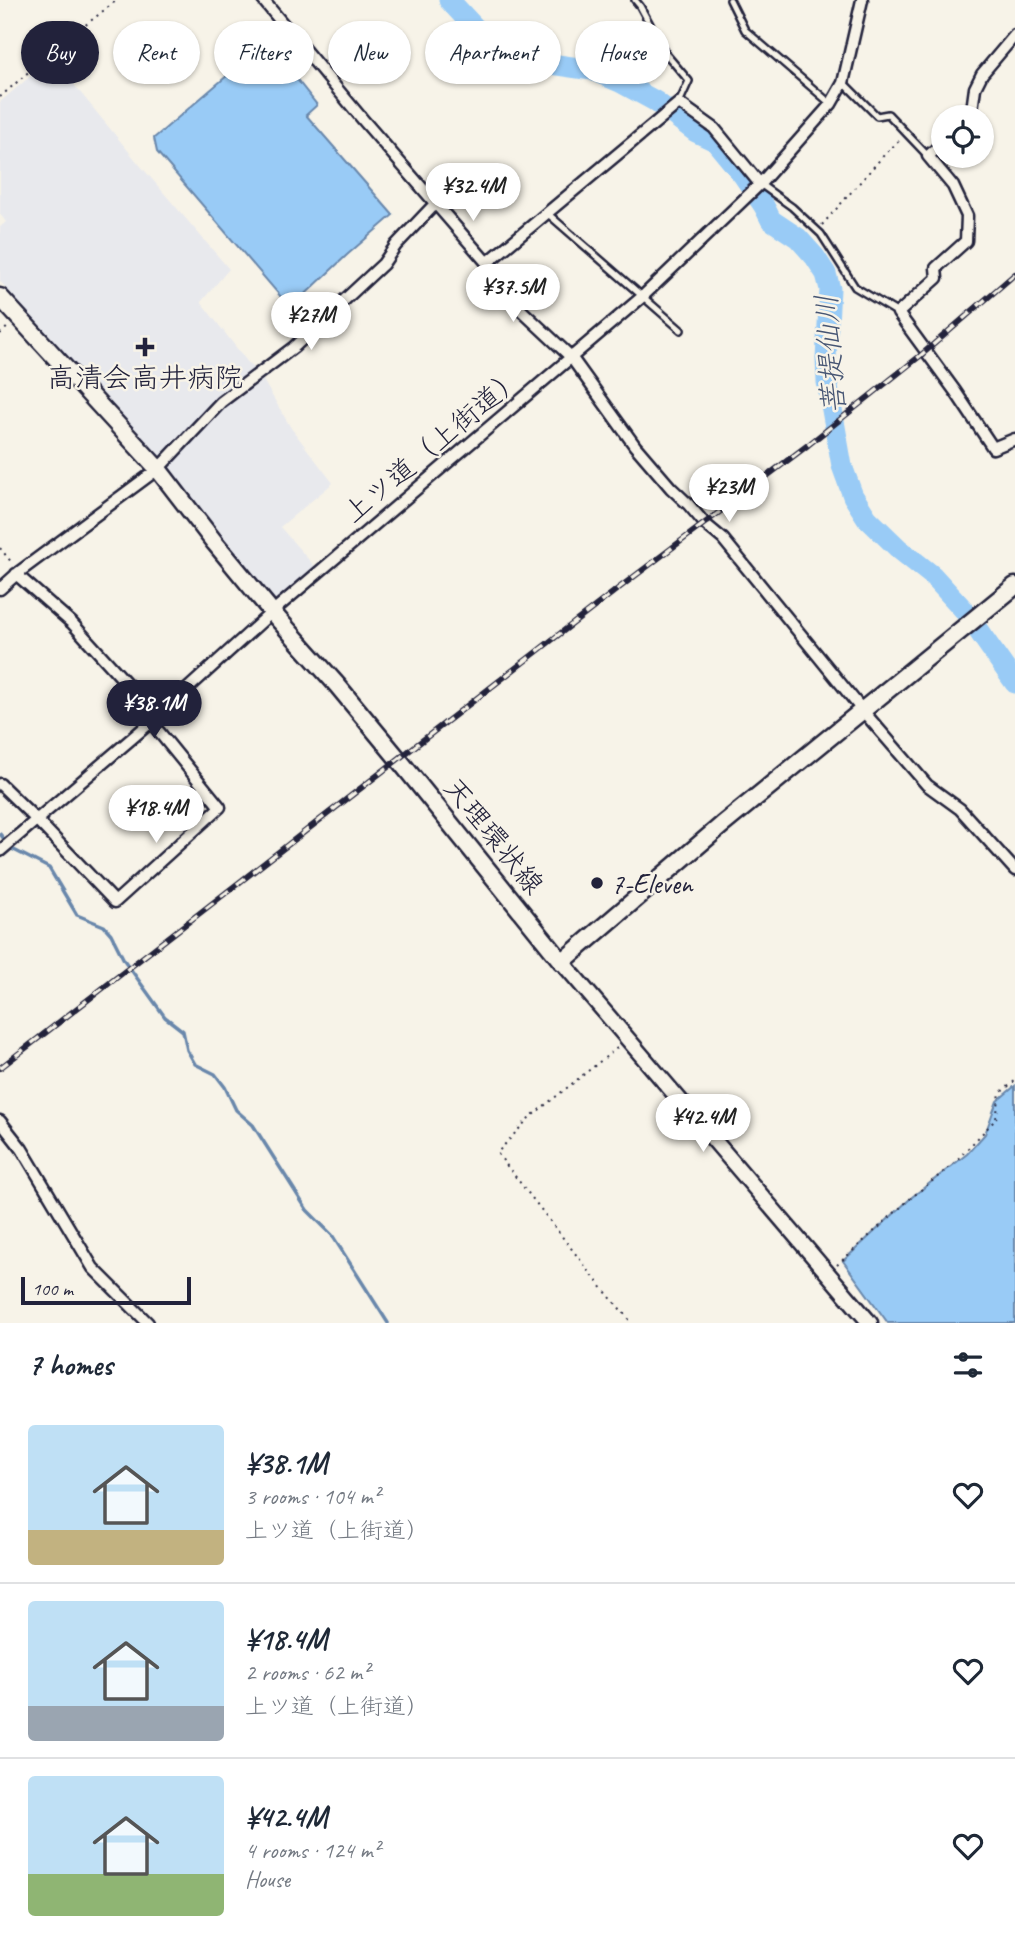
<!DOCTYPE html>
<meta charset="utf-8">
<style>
:root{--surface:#fff;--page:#f6f6f7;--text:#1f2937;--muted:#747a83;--line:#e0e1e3;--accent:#22223b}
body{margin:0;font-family:Caveat,"Klee One",sans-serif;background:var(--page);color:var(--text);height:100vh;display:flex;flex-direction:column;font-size:26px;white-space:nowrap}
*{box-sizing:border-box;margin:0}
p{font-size:23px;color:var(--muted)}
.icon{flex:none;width:38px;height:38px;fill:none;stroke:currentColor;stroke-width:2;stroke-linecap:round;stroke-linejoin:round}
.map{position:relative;height:1323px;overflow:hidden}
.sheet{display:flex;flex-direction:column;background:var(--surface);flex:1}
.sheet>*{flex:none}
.hud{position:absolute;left:21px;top:21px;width:973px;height:63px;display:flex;gap:14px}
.tools{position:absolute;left:931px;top:105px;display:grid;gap:14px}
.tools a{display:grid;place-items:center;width:63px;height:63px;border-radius:50%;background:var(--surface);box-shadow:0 2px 5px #0004;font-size:35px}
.scale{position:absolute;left:21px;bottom:18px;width:170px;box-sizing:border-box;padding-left:7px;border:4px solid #22223b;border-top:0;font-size:19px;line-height:24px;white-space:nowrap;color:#22223b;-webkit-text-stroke:5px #f7f3e8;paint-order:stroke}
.price{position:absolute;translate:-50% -60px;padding:0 16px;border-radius:24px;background:#fff;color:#222;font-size:23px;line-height:46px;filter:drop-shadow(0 2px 4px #0008)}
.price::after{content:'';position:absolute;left:50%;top:42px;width:21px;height:16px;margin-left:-10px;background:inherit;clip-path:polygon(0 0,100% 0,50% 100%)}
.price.on{background:var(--accent);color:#fff}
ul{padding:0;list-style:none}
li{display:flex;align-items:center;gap:21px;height:175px;padding:0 28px}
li+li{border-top:2px solid var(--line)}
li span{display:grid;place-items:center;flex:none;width:196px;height:140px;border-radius:7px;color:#555}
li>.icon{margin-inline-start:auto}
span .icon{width:84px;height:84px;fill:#fffc;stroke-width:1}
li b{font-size:30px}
h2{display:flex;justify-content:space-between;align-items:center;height:84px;padding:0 28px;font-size:30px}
.chip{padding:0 24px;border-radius:32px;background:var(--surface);box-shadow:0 2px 5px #0004;font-size:24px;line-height:63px}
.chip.on{background:var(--accent);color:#fff}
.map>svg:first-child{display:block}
.built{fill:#e8e9ed}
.water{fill:#99cbf6;stroke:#6987ab;stroke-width:2}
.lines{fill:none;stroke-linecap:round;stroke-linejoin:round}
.stream{stroke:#6987ab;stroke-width:3.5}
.river{stroke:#99cbf6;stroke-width:21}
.lane-casing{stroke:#22223b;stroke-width:10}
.street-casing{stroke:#22223b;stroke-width:15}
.secondary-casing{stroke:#22223b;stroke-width:19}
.primary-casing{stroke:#22223b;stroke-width:21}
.path{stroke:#22223b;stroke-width:2;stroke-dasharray:2 5;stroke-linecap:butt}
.lane{stroke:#f7f3e8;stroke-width:5}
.street{stroke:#f7f3e8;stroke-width:10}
.secondary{stroke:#f7f3e8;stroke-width:14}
.primary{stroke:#f7f3e8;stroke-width:16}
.rail-casing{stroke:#22223b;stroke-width:6}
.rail{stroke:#f7f3e8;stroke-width:3.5;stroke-dasharray:10;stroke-linecap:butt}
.poi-dot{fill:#22223b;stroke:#f7f3e8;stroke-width:2.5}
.labels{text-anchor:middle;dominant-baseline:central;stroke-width:5;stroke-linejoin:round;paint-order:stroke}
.poi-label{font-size:28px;fill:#22223b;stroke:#f7f3e8}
.street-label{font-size:28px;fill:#22223b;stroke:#f7f3e8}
.water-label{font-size:30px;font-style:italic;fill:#465573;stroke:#f7f3e8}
</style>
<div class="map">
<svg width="1015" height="1323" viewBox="0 0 1015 1323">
<rect width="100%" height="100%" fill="#f7f3e8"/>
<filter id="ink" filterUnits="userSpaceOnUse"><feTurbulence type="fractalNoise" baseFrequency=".0143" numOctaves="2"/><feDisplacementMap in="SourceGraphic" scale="14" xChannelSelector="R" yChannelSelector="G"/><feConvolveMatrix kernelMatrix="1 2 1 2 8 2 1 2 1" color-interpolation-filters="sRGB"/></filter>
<g filter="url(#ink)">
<path class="built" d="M52 58 139 164 229 269 201 302 249 364 260 375 291 428 333 483 280 527 316 568 276 602 236 553 159 455 86 382 0 281V227L6 222 0 214V102Z"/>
<path class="water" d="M256 51 276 53 317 105 306 115 393 215 347 255 296 303 287 304 157 152 154 138Z
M1015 1086V1323H888L843 1261 912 1197 967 1154 985 1134 997 1101Z"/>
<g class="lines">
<path class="stream" d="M0 834 12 849 49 868 77 915 104 926 111 934 124 960 165 1017 183 1031 187 1050 195 1064 215 1074 225 1087 236 1110 253 1125 307 1210 332 1235 388 1323"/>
<path class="river" d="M449 0 475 28 504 51 530 61 592 70 620 82 655 101 696 132 715 141 743 175 764 206 771 220 798 238 815 257 826 274 830 289 826 359 827 382 842 466 853 496 867 518 899 549 933 576 964 610 1015 683"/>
<g class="lane-casing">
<path id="lane" d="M635 0 640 6 666 54 689 81 679 103
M730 0 745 30 831 104
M844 83 877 116 888 114 928 156
M760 184 792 207 821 234 855 287 898 313
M547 213 681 330"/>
</g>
<g class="street-casing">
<path id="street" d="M263 0 364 121 487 263 522 311 571 357 635 446 671 488 688 504 705 524 723 539 863 711 927 785 960 809 1015 870
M971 117 975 88 982 74 1015 35
M943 143 928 156 953 186 967 216 966 241 936 268 937 278 898 313 955 391 993 448 1015 439
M487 263 679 103 714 128 760 184
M16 574 72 623 157 717
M0 589 19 572 158 469 221 402 294 347 383 264 396 245 435 204
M0 784 36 819 115 902 220 807 151 722
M0 851 151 722 272 612 642 297 760 184 831 104 843 83 862 0
M0 1121 22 1149 93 1268 148 1323"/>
</g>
<g class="secondary-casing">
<path id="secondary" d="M562 962 870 1323"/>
</g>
<g class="primary-casing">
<path id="primary" d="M0 297 158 469 215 543 272 612 337 685 399 760 562 962 722 825 1015 586"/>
</g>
<path class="path" d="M0 97 49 54 117 0
M822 225 885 154 901 139
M0 334 9 326
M0 548 12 563
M617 1048 529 1118 497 1153 599 1284 632 1323
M837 1265 912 1197 951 1166 996 1119 1000 1093 1015 1081"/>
<use href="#lane" class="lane"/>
<use href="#street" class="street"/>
<use href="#secondary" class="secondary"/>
<use href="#primary" class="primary"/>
<g class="rail-casing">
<path id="rail" d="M0 1068 615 591 808 445 920 356 1015 274"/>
</g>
<use href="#rail" class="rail"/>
</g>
</g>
<g class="poi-dot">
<path d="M141.5 336.5h7v7h7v7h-7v7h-7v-7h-7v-7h7z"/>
<circle cx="597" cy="883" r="7"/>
</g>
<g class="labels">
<g class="poi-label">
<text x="145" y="377">高清会高井病院</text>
<text x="611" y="883" text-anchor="start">7-Eleven</text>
</g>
<g class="street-label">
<text transform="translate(433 445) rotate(-40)">上ツ道（上街道）</text>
<text transform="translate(494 836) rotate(51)">天理環状線</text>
</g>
<g class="water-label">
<text transform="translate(830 354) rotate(-94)">菩提仙川</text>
</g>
</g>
</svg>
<div class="tools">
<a><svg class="icon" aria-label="locate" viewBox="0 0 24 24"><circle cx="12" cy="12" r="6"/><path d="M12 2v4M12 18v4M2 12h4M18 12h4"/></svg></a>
</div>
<div class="scale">100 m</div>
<b class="price" style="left:473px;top:223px">¥32.4M</b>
<b class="price" style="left:513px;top:324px">¥37.5M</b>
<b class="price" style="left:311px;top:352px">¥27M</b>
<b class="price" style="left:729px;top:524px">¥23M</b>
<b class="price on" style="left:154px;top:740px">¥38.1M</b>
<b class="price" style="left:156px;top:845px">¥18.4M</b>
<b class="price" style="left:703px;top:1154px">¥42.4M</b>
<div class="hud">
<a class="chip on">Buy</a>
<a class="chip">Rent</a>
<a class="chip">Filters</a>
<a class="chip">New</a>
<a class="chip">Apartment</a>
<a class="chip">House</a>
</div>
</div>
<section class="sheet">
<h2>7 homes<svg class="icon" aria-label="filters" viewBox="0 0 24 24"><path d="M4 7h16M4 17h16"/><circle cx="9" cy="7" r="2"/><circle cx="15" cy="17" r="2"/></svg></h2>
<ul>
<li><span style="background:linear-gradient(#bfe0f5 75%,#c2b280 0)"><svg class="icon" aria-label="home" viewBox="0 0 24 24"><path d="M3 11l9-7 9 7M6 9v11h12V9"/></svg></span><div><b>¥38.1M</b><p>3 rooms · 104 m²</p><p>上ツ道（上街道）</p></div><svg class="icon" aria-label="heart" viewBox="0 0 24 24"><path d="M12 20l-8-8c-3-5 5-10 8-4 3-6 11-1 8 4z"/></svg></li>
<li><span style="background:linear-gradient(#bfe0f5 75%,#9aa5b1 0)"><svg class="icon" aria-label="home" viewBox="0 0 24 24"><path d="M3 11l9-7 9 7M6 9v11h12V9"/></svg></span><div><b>¥18.4M</b><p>2 rooms · 62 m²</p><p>上ツ道（上街道）</p></div><svg class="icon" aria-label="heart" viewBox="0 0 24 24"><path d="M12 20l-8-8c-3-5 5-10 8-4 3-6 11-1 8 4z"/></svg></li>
<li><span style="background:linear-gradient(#bfe0f5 70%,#8fb573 0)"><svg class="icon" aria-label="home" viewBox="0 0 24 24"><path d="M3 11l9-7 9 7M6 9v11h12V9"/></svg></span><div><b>¥42.4M</b><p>4 rooms · 124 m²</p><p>House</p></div><svg class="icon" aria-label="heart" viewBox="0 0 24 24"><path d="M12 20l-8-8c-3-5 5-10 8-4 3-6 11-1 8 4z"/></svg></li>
</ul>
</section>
